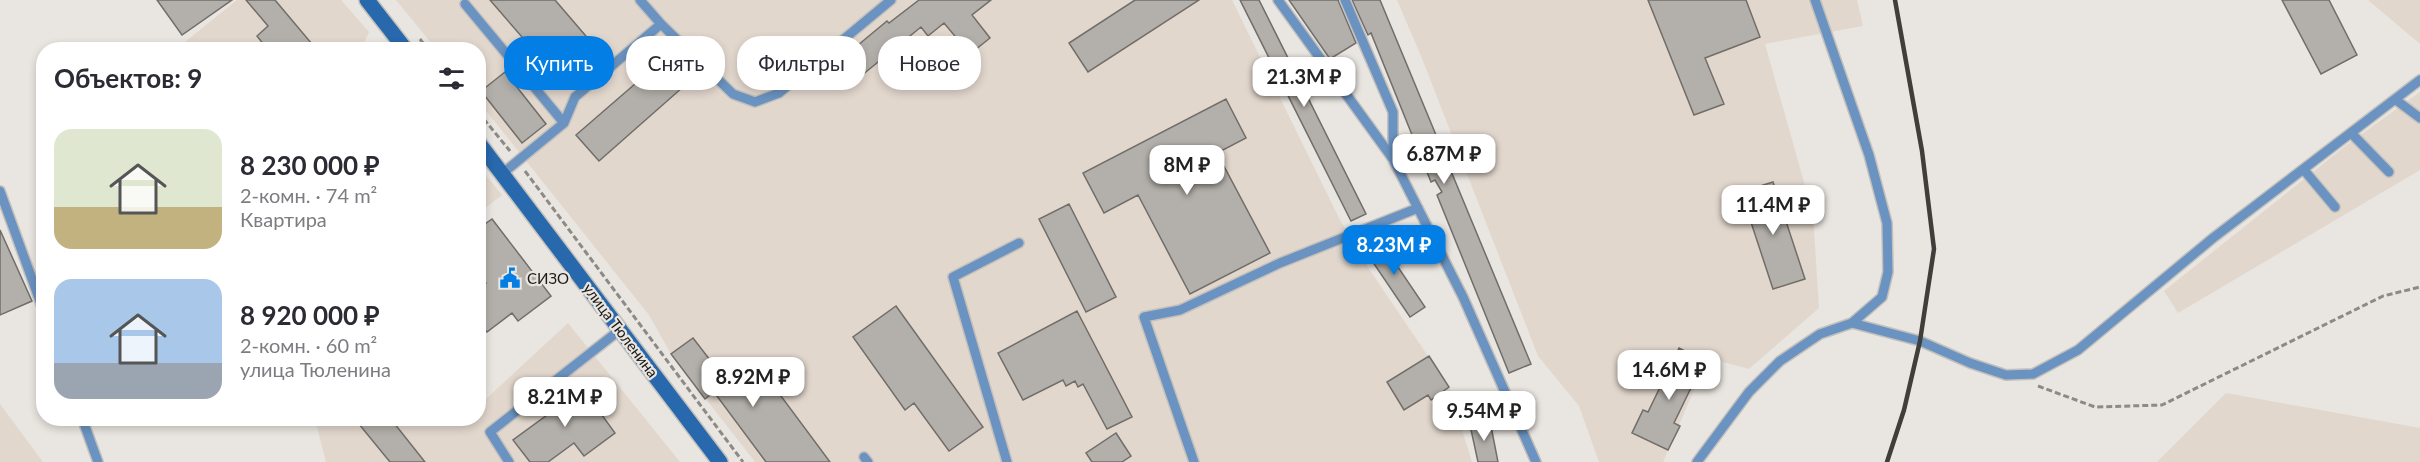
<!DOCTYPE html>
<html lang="ru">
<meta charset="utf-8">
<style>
:root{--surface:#fff;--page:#f2f2f3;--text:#2b2b33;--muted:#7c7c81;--accent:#037ee4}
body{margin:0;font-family:Lato,sans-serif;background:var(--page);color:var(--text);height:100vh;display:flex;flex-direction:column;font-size:22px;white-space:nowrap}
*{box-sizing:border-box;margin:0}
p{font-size:20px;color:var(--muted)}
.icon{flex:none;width:33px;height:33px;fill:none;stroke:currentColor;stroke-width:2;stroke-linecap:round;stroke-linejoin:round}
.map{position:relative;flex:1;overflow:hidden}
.sheet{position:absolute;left:36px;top:42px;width:450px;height:384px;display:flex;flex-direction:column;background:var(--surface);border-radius:24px;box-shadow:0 3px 9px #0003}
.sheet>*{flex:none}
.hud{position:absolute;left:504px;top:36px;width:570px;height:54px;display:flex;gap:12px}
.price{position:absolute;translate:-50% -51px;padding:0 14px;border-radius:12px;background:#fff;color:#222;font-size:20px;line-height:39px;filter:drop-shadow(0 2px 3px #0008)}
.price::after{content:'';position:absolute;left:50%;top:36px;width:18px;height:14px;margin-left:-9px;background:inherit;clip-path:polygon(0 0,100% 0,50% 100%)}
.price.selected{background:var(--accent);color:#fff}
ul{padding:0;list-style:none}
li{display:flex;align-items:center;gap:18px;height:150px;padding:0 18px}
li span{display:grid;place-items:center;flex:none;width:168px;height:120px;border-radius:18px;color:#555}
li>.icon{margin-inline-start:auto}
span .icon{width:72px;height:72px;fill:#fffc;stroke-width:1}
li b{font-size:26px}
h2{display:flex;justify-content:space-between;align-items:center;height:72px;padding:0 18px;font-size:26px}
.chip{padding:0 21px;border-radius:24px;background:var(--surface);box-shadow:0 3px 9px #0003;font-size:21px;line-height:54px}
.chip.selected{background:var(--accent);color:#fff}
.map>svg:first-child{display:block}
.built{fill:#e2d7cd}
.building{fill:#b3afaa;stroke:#716d69;stroke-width:1.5}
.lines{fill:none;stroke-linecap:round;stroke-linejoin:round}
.service-casing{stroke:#c4c0bc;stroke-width:12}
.secondary-casing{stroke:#c4c0bc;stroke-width:18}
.path{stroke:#8d8a86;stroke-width:3;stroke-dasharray:6 3;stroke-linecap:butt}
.service{stroke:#6a93c1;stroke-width:9}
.secondary{stroke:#2868ac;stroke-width:15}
.rail{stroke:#403e3b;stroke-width:4.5}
.labels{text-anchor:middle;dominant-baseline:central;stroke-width:4.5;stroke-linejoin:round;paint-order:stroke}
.poi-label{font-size:15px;fill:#1b1917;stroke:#e9e5e0;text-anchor:start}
.street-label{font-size:15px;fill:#1b1917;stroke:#e9e5e0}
</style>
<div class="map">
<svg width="2420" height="462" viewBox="0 0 2420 462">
<rect width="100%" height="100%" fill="#e9e5e0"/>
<path class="built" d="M237 0H341L369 32 361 49 175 50Z
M396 0H1232L1339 218 1371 272 1449 387 1472 462H755L671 354 649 315 479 102 478 50 436 49Z
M1397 0H1857L1863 26 1765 44 1813 214 1819 308 1749 369 1708 358 1663 462H1599L1579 406 1538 356 1421 56Z
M2368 0H2420V44Z
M2420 92V170L2178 313 2164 291 2348 144Z
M479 167 502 195 479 213H478Z
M568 323 680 462H326L315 419 478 418 479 396 486 399Z
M2226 393 2420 428V462H2157Z
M0 404 43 462H0Z"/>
<path class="building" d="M157 0H232L182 35Z
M246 0H275L317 50H268L257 36 268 26Z
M490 0H555L591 42 554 74Z
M919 0H991L972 15 990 38 970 54 944 23 928 36 921 27 856 80 840 60 887 21 889 23Z
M1135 0H1199L1088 72 1069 43Z
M1240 0H1259L1366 214 1351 221Z
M1289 0H1338L1356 43 1330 59Z
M1352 0H1380L1531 364 1509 373 1437 195 1442 192 1435 180 1431 182 1371 33 1368 35Z
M1648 0H1746L1760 37 1705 58 1724 104 1694 115Z
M2282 0H2329L2357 55 2321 74Z
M659 60 683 87 599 161 576 135 643 77 641 75Z
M505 72 546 124 522 143 481 91Z
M1226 99 1246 138 1217 153 1270 253 1190 294 1138 195 1104 213 1083 173Z
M1773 182 1805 279 1773 289 1741 192Z
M1069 204 1116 297 1086 312 1039 219Z
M492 219 551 296 518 321 512 313 487 332 478 321V289L486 283 478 273V229Z
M0 230 32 301 0 315Z
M1377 236 1425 307 1410 317 1362 246Z
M896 306 983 427 949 451 914 403 905 410 853 337Z
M1077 311 1132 417 1107 429 1083 384 1078 387 1075 381 1066 386 1063 380 1023 400 998 353Z
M693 338 727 382 755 361 830 462H766L714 392 705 399 671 354Z
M1679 348 1704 361 1674 423 1680 426 1668 450 1632 433 1643 410 1648 412Z
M1429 356 1449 387 1431 400 1428 395 1404 410 1387 382Z
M578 382 615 433 584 456 574 443 548 462H530L513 440 547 415 543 409Z
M354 418H390L425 462H390Z
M1490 421 1498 462H1478L1470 425Z
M1116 433 1131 456 1122 462H1092L1086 453Z"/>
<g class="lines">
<g class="service-casing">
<path id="service" d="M1278 0 1393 159 1463 297 1536 462
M1345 0 1393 112V159
M465 4 564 123
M661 24 733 94 755 102 779 93 891 0
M2396 100 2420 118
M2352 134 2389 172
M2304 170 2335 207
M503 173 564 123 575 97 661 24 640 0
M0 191 44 312
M1852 323 1920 341 1970 363 2006 375 2033 374 2078 350 2213 238 2420 80
M82 418 98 462
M864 457 868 462
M509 462 490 432 621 329
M1007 462 953 277 1019 243
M1194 462 1144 317 1180 310 1280 263 1418 208
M1697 462 1749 392 1780 361 1820 334 1852 323 1882 297 1888 272 1887 223 1869 155 1815 0"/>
</g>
<g class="secondary-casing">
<path id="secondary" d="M367 0 406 50
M478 142 720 462"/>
</g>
<path class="path" d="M420 39 428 50
M478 112 510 151
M525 171 743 462
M2038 386 2095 407 2162 405 2383 296 2420 287"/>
<use href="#service" class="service"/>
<use href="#secondary" class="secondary"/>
<path class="rail" d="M1887 462 1904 410 1920 341 1934 249 1922 151 1895 0"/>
</g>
<defs>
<g id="civic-bare" transform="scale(1.62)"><path d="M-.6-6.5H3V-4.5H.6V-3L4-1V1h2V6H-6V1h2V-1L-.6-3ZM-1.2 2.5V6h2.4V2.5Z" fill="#037ee4" stroke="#e9e5e0" stroke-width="2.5" paint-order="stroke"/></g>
</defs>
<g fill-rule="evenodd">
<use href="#civic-bare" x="510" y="278"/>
</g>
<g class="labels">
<g class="poi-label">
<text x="527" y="278">СИЗО</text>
</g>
<g class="street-label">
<text transform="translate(621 330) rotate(53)">улица Тюленина</text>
</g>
</g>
</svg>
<b class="price" style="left:1304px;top:108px">21.3M ₽</b>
<b class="price" style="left:1444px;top:185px">6.87M ₽</b>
<b class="price" style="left:1187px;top:196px">8M ₽</b>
<b class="price" style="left:1773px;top:236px">11.4M ₽</b>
<b class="price selected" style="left:1394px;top:276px">8.23M ₽</b>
<b class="price" style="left:1669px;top:401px">14.6M ₽</b>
<b class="price" style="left:753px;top:408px">8.92M ₽</b>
<b class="price" style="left:565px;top:428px">8.21M ₽</b>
<b class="price" style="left:1484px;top:442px">9.54M ₽</b>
<div class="hud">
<a class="chip selected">Купить</a>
<a class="chip">Снять</a>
<a class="chip">Фильтры</a>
<a class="chip">Новое</a>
</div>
<section class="sheet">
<h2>Объектов: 9<svg class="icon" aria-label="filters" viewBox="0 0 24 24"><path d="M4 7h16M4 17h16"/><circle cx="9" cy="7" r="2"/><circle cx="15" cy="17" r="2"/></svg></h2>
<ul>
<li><span style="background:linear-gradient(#dfe7d0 65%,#c2b280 0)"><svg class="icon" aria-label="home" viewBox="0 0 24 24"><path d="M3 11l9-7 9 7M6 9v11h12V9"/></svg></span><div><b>8 230 000 ₽</b><p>2-комн. · 74 m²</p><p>Квартира</p></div></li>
<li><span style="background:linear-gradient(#a9c7e8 70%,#9aa5b1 0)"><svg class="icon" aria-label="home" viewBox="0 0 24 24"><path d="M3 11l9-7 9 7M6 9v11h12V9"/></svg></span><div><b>8 920 000 ₽</b><p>2-комн. · 60 m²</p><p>улица Тюленина</p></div></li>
</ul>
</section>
</div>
